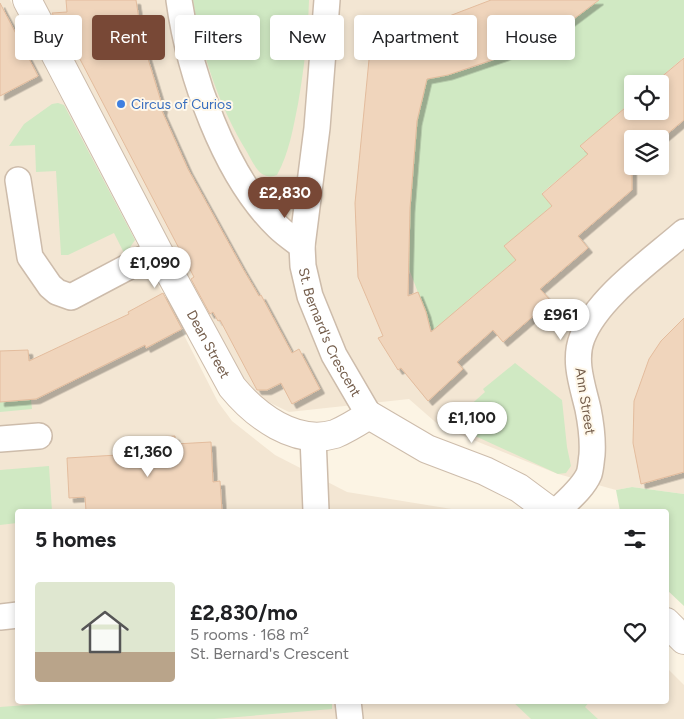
<!DOCTYPE html>
<meta charset="utf-8">
<style>
:root{--surface:#fff;--page:#f2f2f2;--text:#202124;--muted:#757577;--accent:#784836}
body{margin:0;font-family:Figtree,sans-serif;background:var(--page);color:var(--text);height:100vh;display:flex;flex-direction:column;font-size:19px;white-space:nowrap}
*{box-sizing:border-box;margin:0}
p{font-size:16px;color:var(--muted)}
.icon{flex:none;width:28px;height:28px;fill:none;stroke:currentColor;stroke-width:2;stroke-linecap:round;stroke-linejoin:round}
.map{position:relative;flex:1;overflow:hidden}
.panel{position:absolute;left:15px;top:509px;width:654px;height:195px;display:flex;flex-direction:column;background:var(--surface);border-radius:5px;box-shadow:0 2px 8px #0003}
.panel>*{flex:none}
.banner{position:absolute;left:15px;top:15px;width:655px;height:45px;display:flex;gap:10px}
.tools{position:absolute;left:624px;top:75px;display:grid;gap:10px}
.tools a{display:grid;place-items:center;width:45px;height:45px;border-radius:5px;background:var(--surface);box-shadow:0 2px 8px #0003;font-size:25px}
.price{position:absolute;translate:-50% -42px;padding:0 11px;border-radius:18px;background:#fff;color:#222;font-size:16px;line-height:32px;filter:drop-shadow(0 1px 2px #0008)}
.price::after{content:'';position:absolute;left:50%;top:30px;width:15px;height:11px;margin-left:-8px;background:inherit;clip-path:polygon(0 0,100% 0,50% 100%)}
.price.on{background:var(--accent);color:#fff}
ul{padding:0;list-style:none}
li{display:flex;align-items:center;gap:15px;height:125px;padding:0 20px}
li span{display:grid;place-items:center;flex:none;width:140px;height:100px;border-radius:5px;color:#555}
li>.icon{margin-inline-start:auto}
span .icon{width:60px;height:60px;fill:#fffc;stroke-width:1}
li b{font-size:21px}
h2{display:flex;justify-content:space-between;align-items:center;height:60px;padding:0 20px;font-size:21px}
.pill{padding:0 18px;border-radius:5px;background:var(--surface);box-shadow:0 2px 8px #0003;font-size:18px;line-height:45px}
.pill.on{background:var(--accent);color:#fff}
.map>svg:first-child{display:block}
.residential{fill:#f3e6d3;fill-rule:evenodd}
.green{fill:#d0e9c3}
.building{fill:#f0d5bc;stroke:#e3bc9d;filter:url(#shadow)}
.lines{fill:none;stroke-linecap:round;stroke-linejoin:round}
.minor-casing{stroke:#cdbcab;stroke-width:28}
.tertiary-casing{stroke:#cdbcab;stroke-width:30}
.minor{stroke:#fff;stroke-width:25}
.tertiary{stroke:#fff;stroke-width:28}
.shop-dot{fill:#3f7fe0;stroke:#fff8ea;stroke-width:2}
.labels{text-anchor:middle;dominant-baseline:central;stroke-width:4;stroke-linejoin:round;paint-order:stroke}
.shop-label{font-size:14px;fill:#366cbe;stroke:#fff8ea;text-anchor:start}
.street-label{font-size:14px;fill:#735c4a;stroke:#fff8ea}
</style>
<div class="map">
<svg width="684" height="719" viewBox="0 0 684 719">
<defs>
<filter id="shadow"><feDropShadow dx="4.5" dy="4.5" stdDeviation="0" flood-color="#0004"/></filter>
</defs>
<rect width="100%" height="100%" fill="#fcf4e4"/>
<path class="residential" d="M0 0H10L163 294 218 402 232 421 275 455 347 492 464 511H18V701H666V667L684 685V719H0Z
M39 0H684V494L632 487 616 490 558 474 441 427 409 399 289 412 244 390ZM632 84H660V111H632ZM632 139H660V166H632Z"/>
<path class="green" d="M193 0H309C308 35 304 70 298 104 293 129 289 153 277 175 272 177 267 177 262 174 256 170 251 159 247 152 219 106 201 53 193 0Z
M599 0H684V57L653 84H632V101L581 146 588 154 542 193 552 206 505 246 516 260 468 300 434 333 430 327 427 316 409 269 410 208 417 121 424 93 420 91 421 80C468 72 517 54 558 29 572 21 586 10 599 0Z
M58 103 64 105 135 240 125 255 114 233 68 255H61L56 171 36 172 35 145 9 146 24 124 52 104Z
M515 363 562 400 567 447 571 466 566 473 558 474 449 424 485 392 483 389Z
M31 400 32 409 0 412V402Z
M49 466 52 511H18L17 523 0 525V470Z
M632 487 684 494V606L666 589V511H620L616 490Z
M79 701H332V709L214 719H0V707Z
M512 701H590L585 707 598 719H531Z"/>
<path class="building" d="M66 0H136L142 39 163 108 162 111 188 169 242 267 259 296 261 295 292 353 299 349 320 389 292 404 281 383 267 390H257L220 320 218 321 213 312 210 314 191 279 194 277 71 42 68 43 52 13 67 12Z
M491 0H599L563 27 504 56 448 75 427 79 417 121 410 208 408 296 418 292 426 312 431 332 516 260 504 246 552 206 542 194 588 154 580 146 632 102V111H660V84H653L684 58V120L660 140V139H632V190L578 236 588 248 540 289 551 301 503 342 493 330 457 362 463 369 428 401 401 368 398 370 378 338 383 336 358 277 355 203 372 29 400 27 444 18Z
M0 3 38 76 0 96Z
M163 293 182 329 146 348 145 345 36 399 0 402V351L28 350 29 361 129 314 128 312Z
M684 318V472L641 484 633 443 634 401 649 359 661 341Z
M175 436V444L211 442 213 482 220 481 222 511H86L85 497 69 498 67 458 134 454 132 438Z"/>
<g class="lines">
<g class="minor-casing">
<g id="minor">
<path d="M179 0C189 73 224 175 278 227 285 234 294 240 302 246"/>
<path id="s1" d="M327 0 317 128 302 246 303 266 310 296 334 355 369 415"/>
<path d="M18 180 30 257 50 286 57 292 71 297 158 251"/>
<path d="M313 437 316 511"/>
<path d="M0 439 39 436"/>
<path d="M557 511C568 500 583 488 589 474 591 468 591 461 592 455 593 440 591 424 588 409 583 387 573 361 582 338 597 298 652 260 684 232"/>
<path d="M0 617 18 615"/>
<path d="M348 701 350 719"/>
</g>
</g>
<g class="tertiary-casing">
<g id="tertiary">
<path id="s2" d="M27 0 158 251 232 387C255 415 295 446 335 434 347 429 358 422 369 415L427 449 485 471 519 488 550 511"/>
<path d="M666 622 684 640"/>
</g>
</g>
<use href="#minor" class="minor"/>
<use href="#tertiary" class="tertiary"/>
</g>
<circle class="shop-dot" cx="121" cy="104" r="5"/>
<g class="labels">
<g class="shop-label">
<text x="131" y="104">Circus of Curios</text>
</g>
<g class="street-label">
<text stroke="none"><textPath href="#s1" startOffset="339">St. Bernard's Crescent</textPath></text>
<text stroke="none"><textPath href="#s2" startOffset="389">Dean Street</textPath></text>
<text transform="translate(585 401) rotate(81)">Ann Street</text>
</g>
</g>
</svg>
<div class="tools">
<a><svg class="icon" aria-label="locate" viewBox="0 0 24 24"><circle cx="12" cy="12" r="6"/><path d="M12 2v4M12 18v4M2 12h4M18 12h4"/></svg></a>
<a><svg class="icon" aria-label="layers" viewBox="0 0 24 24"><path d="M12 4l9 5-9 5-9-5zM3 14l9 5 9-5"/></svg></a>
</div>
<b class="price on" style="left:285px;top:219px">£2,830</b>
<b class="price" style="left:155px;top:289px">£1,090</b>
<b class="price" style="left:561px;top:341px">£961</b>
<b class="price" style="left:472px;top:444px">£1,100</b>
<b class="price" style="left:148px;top:478px">£1,360</b>
<div class="banner">
<a class="pill">Buy</a>
<a class="pill on">Rent</a>
<a class="pill">Filters</a>
<a class="pill">New</a>
<a class="pill">Apartment</a>
<a class="pill">House</a>
</div>
<section class="panel">
<h2>5 homes<svg class="icon" aria-label="filters" viewBox="0 0 24 24"><path d="M4 7h16M4 17h16"/><circle cx="9" cy="7" r="2"/><circle cx="15" cy="17" r="2"/></svg></h2>
<ul>
<li><span style="background:linear-gradient(#dfe7d0 70%,#b9a48a 0)"><svg class="icon" aria-label="home" viewBox="0 0 24 24"><path d="M3 11l9-7 9 7M6 9v11h12V9"/></svg></span><div><b>£2,830/mo</b><p>5 rooms · 168 m²</p><p>St. Bernard's Crescent</p></div><svg class="icon" aria-label="heart" viewBox="0 0 24 24"><path d="M12 20l-8-8c-3-5 5-10 8-4 3-6 11-1 8 4z"/></svg></li>
</ul>
</section>
</div>
